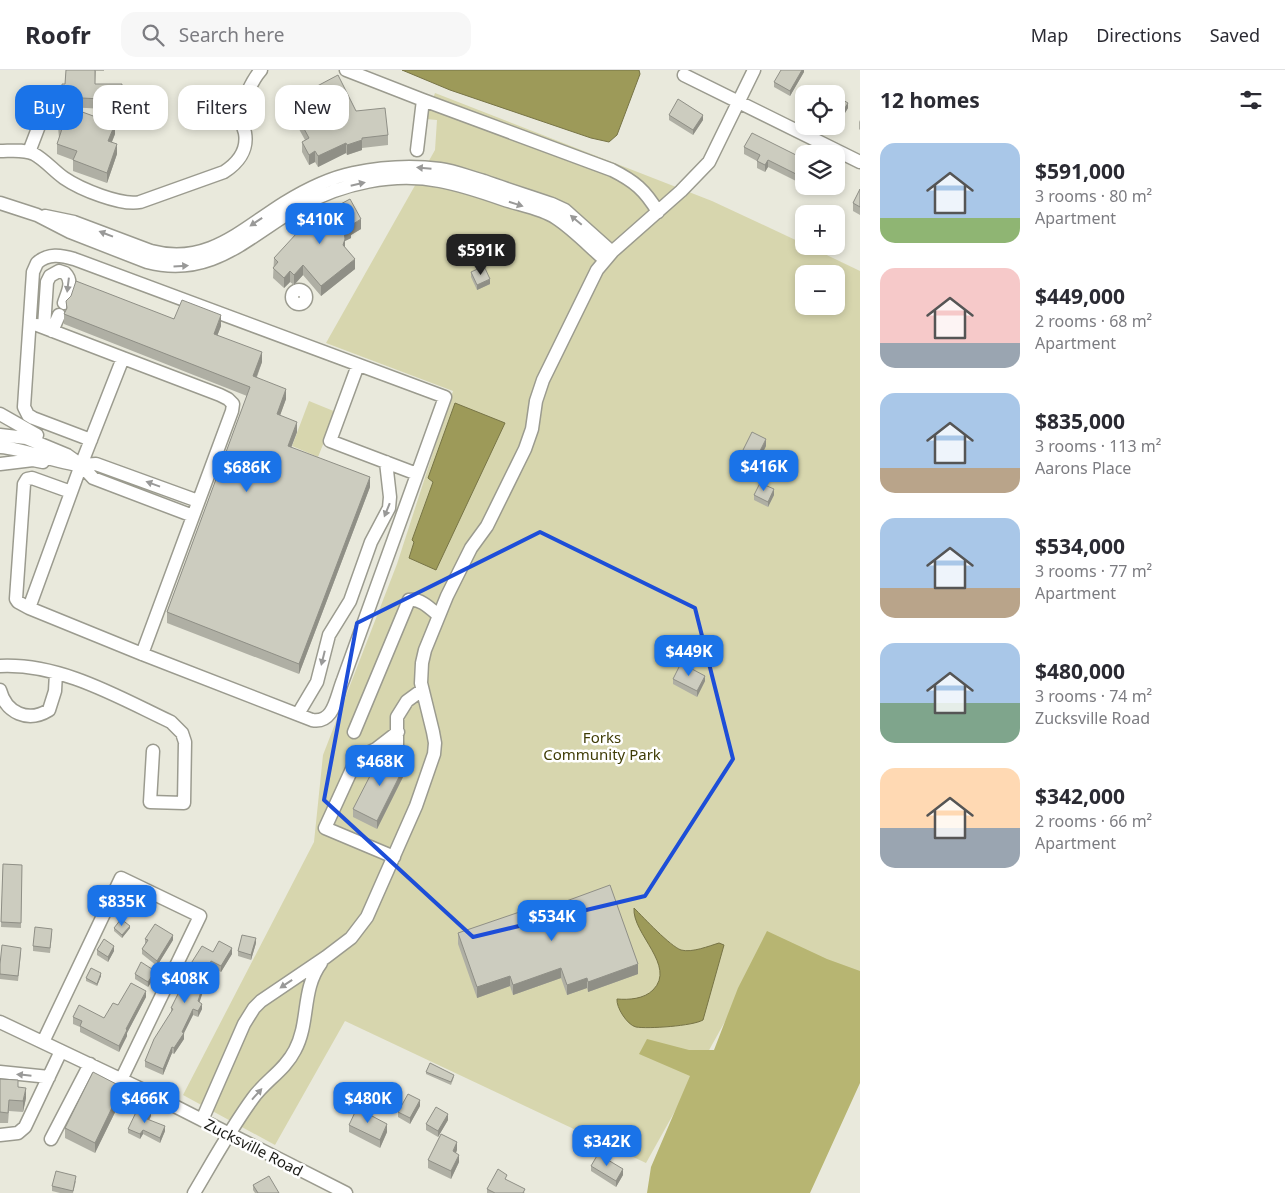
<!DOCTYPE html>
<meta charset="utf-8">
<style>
:root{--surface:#fff;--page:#f7f7f7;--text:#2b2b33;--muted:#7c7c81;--line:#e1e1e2;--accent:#1a73e8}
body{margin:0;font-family:"Noto Sans",sans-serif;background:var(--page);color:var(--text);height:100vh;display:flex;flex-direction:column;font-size:19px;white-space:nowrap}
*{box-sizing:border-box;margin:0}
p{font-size:16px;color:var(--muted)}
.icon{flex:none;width:28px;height:28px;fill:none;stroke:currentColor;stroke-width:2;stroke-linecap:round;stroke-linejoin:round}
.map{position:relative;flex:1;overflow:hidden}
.drawer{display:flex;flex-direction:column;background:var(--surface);width:425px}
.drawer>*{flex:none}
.banner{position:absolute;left:15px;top:15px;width:475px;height:45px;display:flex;gap:10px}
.buttons{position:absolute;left:795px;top:15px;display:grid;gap:10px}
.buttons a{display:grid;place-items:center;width:50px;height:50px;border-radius:10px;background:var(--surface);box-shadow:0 2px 8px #0003;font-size:25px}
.price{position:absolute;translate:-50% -42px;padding:0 11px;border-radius:10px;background:var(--accent);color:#fff;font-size:16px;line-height:32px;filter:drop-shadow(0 1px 2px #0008)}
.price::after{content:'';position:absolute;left:50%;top:30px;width:15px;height:11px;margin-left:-8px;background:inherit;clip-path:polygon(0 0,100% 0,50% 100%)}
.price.selected{background:#222;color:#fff}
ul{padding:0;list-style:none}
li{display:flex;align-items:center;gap:15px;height:125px;padding:0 20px}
li span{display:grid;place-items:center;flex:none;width:140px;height:100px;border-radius:15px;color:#555}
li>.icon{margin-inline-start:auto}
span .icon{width:60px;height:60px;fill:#fffc;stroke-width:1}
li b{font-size:21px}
h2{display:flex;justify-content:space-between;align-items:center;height:60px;padding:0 20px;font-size:21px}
.chip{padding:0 18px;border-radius:15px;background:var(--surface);box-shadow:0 2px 8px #0003;font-size:18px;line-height:45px}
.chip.selected{background:var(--accent);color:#fff}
header{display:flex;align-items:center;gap:30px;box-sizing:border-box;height:70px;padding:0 25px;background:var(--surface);border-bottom:1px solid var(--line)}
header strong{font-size:24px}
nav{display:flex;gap:28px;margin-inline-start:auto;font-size:18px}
.search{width:350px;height:45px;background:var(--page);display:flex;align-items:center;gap:12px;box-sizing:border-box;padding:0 18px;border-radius:15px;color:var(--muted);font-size:19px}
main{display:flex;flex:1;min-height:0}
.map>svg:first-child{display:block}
.green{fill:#d7d6ae;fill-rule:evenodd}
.forest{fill:#b7b572}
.water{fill:#9d9a59;stroke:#777446}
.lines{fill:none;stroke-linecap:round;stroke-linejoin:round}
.minor-casing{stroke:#9b9b8f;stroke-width:15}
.minor{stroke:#fff;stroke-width:12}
.wall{fill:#afafa4}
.shaded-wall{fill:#8f8f86}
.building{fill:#ccccbf;stroke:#8f8f86}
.oneway{fill:#999998}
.marked{fill:none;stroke:#1d4ed8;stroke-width:4;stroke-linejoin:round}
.labels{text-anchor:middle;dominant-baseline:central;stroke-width:5;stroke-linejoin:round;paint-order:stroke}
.park-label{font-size:15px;fill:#403d07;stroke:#fff}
.street-label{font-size:15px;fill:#1d1d19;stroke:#fff}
</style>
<header>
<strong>Roofr</strong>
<div class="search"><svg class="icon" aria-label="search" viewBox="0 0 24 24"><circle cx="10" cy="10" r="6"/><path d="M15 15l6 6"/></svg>Search here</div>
<nav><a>Map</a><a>Directions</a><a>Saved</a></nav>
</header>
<main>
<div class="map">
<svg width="860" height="1123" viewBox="0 0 860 1123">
<rect width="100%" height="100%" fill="#e9e9dc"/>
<path class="green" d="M435 23 712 131 804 174V176H808L860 201V909L770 871 646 1093 345 951 275 1075 183 1025 314 772 323 685 397 494 453 321 326 273 435 80 437 50 426 49ZM804 204H836V236H804Z
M309 331 336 342 318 387 292 376Z"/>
<path class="forest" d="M767 861 827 889 860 901V1013L810 1123H647L651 1097 690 1006 639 984 647 969 689 980H714L738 918Z"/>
<path class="water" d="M402 0H639L640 4 617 65 609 72 591 68 450 20Z
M455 333 505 353 436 500 409 488 414 472 412 470 433 412 428 408Z
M634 838C644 848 670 876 681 880 692 883 709 876 719 873L724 875 703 950C693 956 648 959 636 957 627 955 616 937 617 929 629 930 644 929 653 920 677 896 632 864 634 838Z"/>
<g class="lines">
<g class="minor-casing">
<path id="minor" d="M346 0 423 30 612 100C634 111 645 120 658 142
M684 5 860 92
M417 80 423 30
M0 81C11 81 24 79 34 84 45 90 54 101 64 108 80 119 121 136 140 132L224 102C238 93 248 80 245 63 243 56 240 50 241 43 242 31 253 9 261 0
M29 82 45 40
M0 133 37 145 70 162 147 192C213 209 249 165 301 136 343 113 393 102 440 111 461 115 482 122 502 129 519 135 541 138 556 148 573 159 589 176 605 190
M45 146 74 152 151 181C207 196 241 160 284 133 305 120 329 108 353 103 382 97 411 95 440 99 455 101 469 107 484 111 506 119 529 126 552 134L565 140 612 182
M292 227a7 7 0 1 1 14 0a7 7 0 1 1-14 0Z
M37 255 123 288
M44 257 47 212 50 206 59 201 65 203C74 212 67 223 64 233
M52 261 59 245
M123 288 220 325 228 329 233 334 232 341 142 584 29 538 81 395Z
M358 295 330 371 417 404
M0 344 37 365
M0 365 26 368 67 385 81 395 96 394 198 431
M91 370 33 348 28 345 24 337 33 202 37 193C48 183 61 185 74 189L445 327 343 610C336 627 334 654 312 650L142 584
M0 377C28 379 54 393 81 395L93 408 193 446
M0 394 33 390 43 392
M29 538 18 532 16 529 24 414 27 409 32 408 71 422
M0 596C61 593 118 627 171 652L182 663 185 672 184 733 150 732 153 681
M0 620C6 643 28 653 49 640L55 621 56 603
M298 644 317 612 329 565 350 531 371 472 389 438 390 427 386 392
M354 662 409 530C420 528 430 538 438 545
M397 684V647L407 631 422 620
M394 787 325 758 357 688 376 679 398 662
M0 952 137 1017 346 1123
M43 972 121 808 200 846 121 1010
M0 1002 49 1007
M202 1050 244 954 254 938 261 931 326 887 351 868 367 847 416 736 434 684 435 673 433 662 421 613 422 593 425 580 447 526 471 478 487 456 525 379 532 359 536 331 543 310 597 200 613 181 681 121 709 92 754 0
M0 1065 18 1063 25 1057 61 981
M51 1069 90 994
M194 1123C213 1091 231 1058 253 1028 265 1011 285 1000 295 980 310 952 301 920 321 893"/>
</g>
<use href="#minor" class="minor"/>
</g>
<path class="wall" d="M66 0H104V1H96L95 14 122 24 121 40 69 37 115 64 112 72 117 84 107 113 73 101V90L57 84V74L59 68 58 57 66 37H62V14H65Z
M804 0V2L790 26 774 17V12Z
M836 26 848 38 840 51 836 49Z
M289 31 356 41 388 65V75L362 78V80L347 85 346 83 318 97 315 92 309 95 302 82V72L305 70 289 41Z
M669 45 703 50 693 65 669 50Z
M860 50V60L859 59V52Z
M744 77 804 89V115L768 97 765 102 757 98V91L744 84Z
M806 116H816L814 120Z
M860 119V145L853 141V133Z
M337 136 361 159 351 165V168L345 171V177L355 199 321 226 303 205 294 215 290 212 284 218 273 208 274 188Z
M471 202 490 214 477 220 471 207Z
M66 231 221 256 217 266 262 292 257 307 286 329 280 345 297 362 291 377 370 417 299 604 167 553V542L247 326 64 254V244L66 239Z
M766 376 749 410 735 404V396Z
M754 425H774L768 437 754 430Z
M673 609 705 611 697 627 673 614Z
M407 699 377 759 353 747V739L376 704Z
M3 794 22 795 21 858 1 857Z
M543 841 638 904 588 922 587 918 567 925 561 908 513 925 510 916 477 928 458 874V863Z
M114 858H130L122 868 114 861Z
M52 864 50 883 33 881V876Z
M145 869 173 870 157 896 142 884V879L145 874Z
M256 873 251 890 238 886V881Z
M97 880 114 881 108 892 97 885Z
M213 882 232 884 221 902 211 897 199 932 202 939 198 947 193 945 184 963V969L174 984 172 983 163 1005 145 997V991L171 943V938L181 922Z
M21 883 18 911 0 909V894Z
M135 904 155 906 148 917 135 909Z
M101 906 97 916 86 911V908Z
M146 927 127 963V966L119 982 80 962V957L73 954V947L104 948 118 935Z
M426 1002 454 1007 451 1015 426 1004Z
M0 1009 18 1017 26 1028 23 1042 9 1041 8 1053H0Z
M122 1028 95 1083 65 1068V1058Z
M420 1036 410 1054 398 1047V1042Z
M151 1046 149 1050 165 1061 160 1073 143 1064 140 1069 128 1063V1059Z
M448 1050 438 1067 426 1060V1054Z
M349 1055 387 1062 380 1078 349 1062Z
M457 1080 456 1083 459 1092 451 1109 428 1098V1090Z
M591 1096 623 1105 616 1117 591 1101Z
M507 1110 525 1123H487V1119Z
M76 1111 73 1123H60L52 1121V1116Z
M253 1115 279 1123H255L253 1120Z"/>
<path class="shaded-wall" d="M802 0H804V2L790 26V21Z
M848 33V38L840 51V46Z
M703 45V50L693 65V60Z
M115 54V64L108 81V71Z
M362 70V80L347 85V75Z
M346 73V83L318 97V86Z
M117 74V84L107 113V103Z
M315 81V92L309 95V85Z
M768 90V97L765 102V95Z
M361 149V159L351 165V168L345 171V179L343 175 344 161 350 156Z
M355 189V199L321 226V216Z
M303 195V205L294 215V205Z
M290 201V212L284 218V208Z
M490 209V214L477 220V215Z
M221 245V256L214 274V264Z
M262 282V292L253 316V306Z
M286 319V329L277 354V344Z
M297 352V362L288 386V376Z
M766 369V376L749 410V403Z
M370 407V417L299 604V594Z
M774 419V425L768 437V432Z
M705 606V611L697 627V621Z
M407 691V699L377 759V751Z
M130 856V858L122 868V865Z
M173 865V870L157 896V891Z
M256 868V873L251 890V885Z
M114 876V881L108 892V887Z
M232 878V884L221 902V896Z
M211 891V897L198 937V931Z
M638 894V904L588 922V912Z
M561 898V908L513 925V915Z
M155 901V906L148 917V912Z
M101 903V906L97 916V914Z
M510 906V916L477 928V917Z
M587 908V918L567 925V915Z
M146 921V927L127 963V966L119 982V976L126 959Z
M202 934V939L198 947V941Z
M193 939V945L184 963V969L174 984V978Z
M172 977V983L163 1005V999Z
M122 1017V1028L95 1083V1073Z
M26 1018V1028L23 1042V1031Z
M420 1030V1036L410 1054V1048Z
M151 1041V1046L147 1054V1049Z
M448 1044V1050L438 1067V1061Z
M387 1054V1062L380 1078V1070Z
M165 1056V1061L160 1073V1068Z
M143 1060V1064L140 1069V1064Z
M457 1072V1080L453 1089V1081Z
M459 1085V1092L451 1109V1101Z
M623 1099V1105L616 1117V1111Z"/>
<path class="building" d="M66 0H95V14H122L121 30 62 27V14H65Z
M781 0H802L790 21 774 12Z
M338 5 356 41 385 38 388 65 362 68V70L347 75 346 73 318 86 315 81 309 85 302 72 309 68 289 31Z
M823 17 833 24H819Z
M836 26 848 33 840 46 836 44Z
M678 29 703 45 693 60 669 45Z
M66 36 115 54 108 71 117 74 107 103 73 90 77 81 57 74 62 59 58 57Z
M752 63 804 89V108L768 90 765 95 757 91 760 85 744 77Z
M860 119V137L853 133Z
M350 129 361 149 350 156 351 157 344 161 345 169 343 175 355 189 321 216 303 195 294 205 290 201 284 208 273 198 278 192 274 188 308 151 336 134 337 136Z
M484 196 490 209 477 215 471 202Z
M76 211 174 249 182 230 221 245 214 264 262 282 253 306 286 319 277 344 297 352 288 376 370 407 299 594 167 542 250 317 64 244 67 238 66 231 71 226Z
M752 362 766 369 749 403 735 396Z
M760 413 774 419 768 432 754 425Z
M681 593 705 606 697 621 673 609Z
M388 681 407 691 377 751 353 739 372 702 376 704Z
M3 794 22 795 21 853 1 852Z
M610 815 638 894 588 912 587 908 567 915 561 898 513 915 510 906 477 917 458 863 540 835 543 841 561 835V833Z
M121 849 130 856 122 865 114 858Z
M155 854 173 865 157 891 142 879 148 870 145 869Z
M35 857 52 859 50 878 33 876Z
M242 865 256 868 251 885 238 881Z
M104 869 114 876 108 887 97 880Z
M219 871 232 878 221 896 211 891 198 931 202 934 198 941 193 939 182 962 184 963 174 978 172 977 163 999 145 991 154 969 173 939 171 938 179 922H181L190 895 202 876 213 882Z
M2 875 21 878 18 906 0 904V894Z
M141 892 155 901 148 912 135 904Z
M91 898 101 903 97 914 86 908Z
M131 913 146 921 126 959 127 960 119 976 80 956 82 951 73 947 79 935 104 948 113 933 118 935Z
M430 993 454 1005 451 1012 426 1002Z
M93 1002 122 1017 95 1073 65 1058Z
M0 1009 18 1010V1017L26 1018 23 1031 9 1030 8 1043 0 1042Z
M408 1024 420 1030 410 1048 398 1042Z
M139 1036 151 1041 147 1049 165 1056 160 1068 143 1060 140 1064 128 1059Z
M436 1037 448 1044 438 1061 426 1054Z
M357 1038 387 1054 380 1070 349 1055Z
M441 1064 457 1072 453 1081 459 1085 451 1101 428 1090Z
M598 1084 623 1099 616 1111 591 1096Z
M498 1099 507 1105 505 1109 525 1119 523 1123H495L487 1119Z
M56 1101 76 1106 73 1121 52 1116Z
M269 1106 279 1123H258L253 1115Z"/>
<defs><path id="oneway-solid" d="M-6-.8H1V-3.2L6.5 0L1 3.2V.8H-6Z" transform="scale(1.25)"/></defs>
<g class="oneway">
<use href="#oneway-solid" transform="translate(424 98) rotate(-175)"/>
<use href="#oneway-solid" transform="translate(358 114) rotate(-13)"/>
<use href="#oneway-solid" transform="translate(516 134) rotate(18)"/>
<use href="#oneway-solid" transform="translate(576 150) rotate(-140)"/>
<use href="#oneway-solid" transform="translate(256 152) rotate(146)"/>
<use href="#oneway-solid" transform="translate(106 164) rotate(-159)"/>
<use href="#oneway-solid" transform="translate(181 196) rotate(-4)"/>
<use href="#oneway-solid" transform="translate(68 215) rotate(97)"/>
<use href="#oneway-solid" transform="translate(153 414) rotate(-160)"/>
<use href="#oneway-solid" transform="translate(387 440) rotate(112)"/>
<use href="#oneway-solid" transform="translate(323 588) rotate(104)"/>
<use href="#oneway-solid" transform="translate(286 914) rotate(146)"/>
<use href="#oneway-solid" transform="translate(24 1005) rotate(-174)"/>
<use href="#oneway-solid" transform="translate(257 1024) rotate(-48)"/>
</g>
<path class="marked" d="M540 462 695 538 733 689 645 826 473 867 324 730 357 553Z"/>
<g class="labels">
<g class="park-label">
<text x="602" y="667">Forks<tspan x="602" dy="17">Community Park</tspan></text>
</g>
<g class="street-label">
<text transform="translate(254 1077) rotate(27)">Zucksville Road</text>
</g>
</g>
</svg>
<div class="buttons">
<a><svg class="icon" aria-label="locate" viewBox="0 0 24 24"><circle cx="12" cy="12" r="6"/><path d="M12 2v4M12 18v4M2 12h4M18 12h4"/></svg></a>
<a><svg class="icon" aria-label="layers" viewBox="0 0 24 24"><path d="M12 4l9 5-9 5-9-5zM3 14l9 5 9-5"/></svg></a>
<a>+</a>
<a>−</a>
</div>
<b class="price" style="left:320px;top:175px">$410K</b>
<b class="price selected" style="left:481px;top:206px">$591K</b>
<b class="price" style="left:764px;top:422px">$416K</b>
<b class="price" style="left:247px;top:423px">$686K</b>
<b class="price" style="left:689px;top:607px">$449K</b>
<b class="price" style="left:380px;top:717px">$468K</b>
<b class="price" style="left:122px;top:857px">$835K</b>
<b class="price" style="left:552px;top:872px">$534K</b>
<b class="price" style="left:185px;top:934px">$408K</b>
<b class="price" style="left:145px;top:1054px">$466K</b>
<b class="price" style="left:368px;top:1054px">$480K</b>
<b class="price" style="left:607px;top:1097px">$342K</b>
<div class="banner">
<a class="chip selected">Buy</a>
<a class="chip">Rent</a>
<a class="chip">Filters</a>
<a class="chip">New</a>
</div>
</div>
<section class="drawer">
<h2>12 homes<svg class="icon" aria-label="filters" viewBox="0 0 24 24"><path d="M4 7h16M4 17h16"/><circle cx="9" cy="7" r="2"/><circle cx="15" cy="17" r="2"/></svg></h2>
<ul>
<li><span style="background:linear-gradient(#a9c7e8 75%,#8fb573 0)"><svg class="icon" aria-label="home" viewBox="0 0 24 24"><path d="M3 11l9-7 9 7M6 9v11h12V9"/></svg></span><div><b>$591,000</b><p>3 rooms · 80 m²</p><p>Apartment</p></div></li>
<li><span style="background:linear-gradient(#f6c9c9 75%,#9aa5b1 0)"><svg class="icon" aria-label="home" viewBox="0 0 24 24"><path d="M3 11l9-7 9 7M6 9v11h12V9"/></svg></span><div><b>$449,000</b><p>2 rooms · 68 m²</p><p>Apartment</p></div></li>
<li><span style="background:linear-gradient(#a9c7e8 75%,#b9a48a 0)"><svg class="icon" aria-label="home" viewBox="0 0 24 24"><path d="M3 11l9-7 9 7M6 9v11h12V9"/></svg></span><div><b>$835,000</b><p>3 rooms · 113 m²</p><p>Aarons Place</p></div></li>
<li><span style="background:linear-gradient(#a9c7e8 70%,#b9a48a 0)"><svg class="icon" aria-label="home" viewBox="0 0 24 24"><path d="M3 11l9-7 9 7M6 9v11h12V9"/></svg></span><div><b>$534,000</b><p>3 rooms · 77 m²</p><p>Apartment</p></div></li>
<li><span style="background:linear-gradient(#a9c7e8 60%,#7fa58c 0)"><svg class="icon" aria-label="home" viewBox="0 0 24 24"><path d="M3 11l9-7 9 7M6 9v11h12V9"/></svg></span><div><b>$480,000</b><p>3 rooms · 74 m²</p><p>Zucksville Road</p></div></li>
<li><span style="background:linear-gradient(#ffd9b3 60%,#9aa5b1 0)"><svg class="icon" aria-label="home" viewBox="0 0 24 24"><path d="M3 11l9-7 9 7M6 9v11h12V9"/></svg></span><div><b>$342,000</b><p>2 rooms · 66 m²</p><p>Apartment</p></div></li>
</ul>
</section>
</main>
